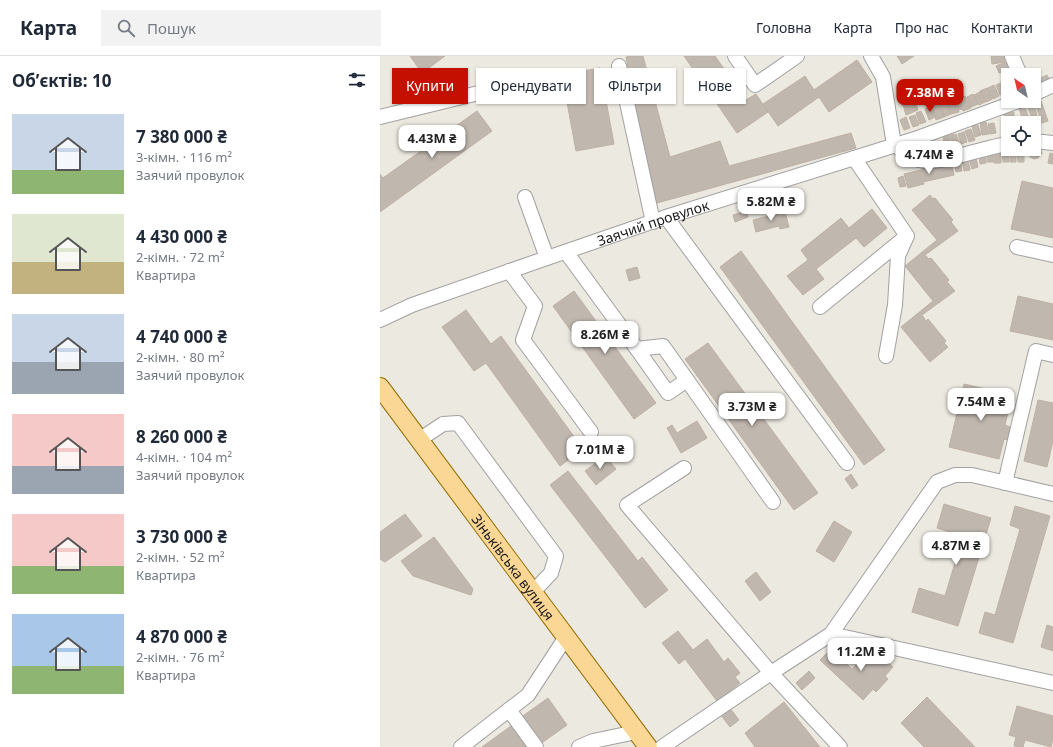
<!DOCTYPE html>
<html lang="uk">
<meta charset="utf-8">
<style>
:root{--surface:#fff;--page:#f2f2f3;--text:#1f2937;--muted:#747a83;--line:#e0e1e3;--accent:#c41001}
body{margin:0;font-family:"Noto Sans",sans-serif;background:var(--page);color:var(--text);height:100vh;display:flex;flex-direction:column;font-size:15px;white-space:nowrap}
*{box-sizing:border-box;margin:0}
p{font-size:13px;color:var(--muted)}
.icon{flex:none;width:22px;height:22px;fill:none;stroke:currentColor;stroke-width:2;stroke-linecap:round;stroke-linejoin:round}
.map{position:relative;flex:1;overflow:hidden}
.drawer{display:flex;flex-direction:column;background:var(--surface);width:380px}
.drawer>*{flex:none}
.banner{position:absolute;left:12px;top:12px;width:380px;height:36px;display:flex;gap:8px}
.needle{width:26px;rotate:325deg}
.fabs{position:absolute;left:621px;top:12px;display:grid;gap:8px}
.fabs a{display:grid;place-items:center;width:40px;height:40px;border-radius:0px;background:var(--surface);box-shadow:0 1px 3px #0004;font-size:20px}
.price{position:absolute;translate:-50% -34px;padding:0 9px;border-radius:8px;background:#fff;color:#222;font-size:13px;line-height:26px;filter:drop-shadow(0 1px 2px #0008)}
.price::after{content:'';position:absolute;left:50%;top:24px;width:12px;height:9px;margin-left:-6px;background:inherit;clip-path:polygon(0 0,100% 0,50% 100%)}
.price.on{background:var(--accent);color:#fff}
ul{padding:0;list-style:none}
li{display:flex;align-items:center;gap:12px;height:100px;padding:0 12px}
li span{display:grid;place-items:center;flex:none;width:112px;height:80px;border-radius:0px;color:#555}
li>.icon{margin-inline-start:auto}
span .icon{width:48px;height:48px;fill:#fffc;stroke-width:1}
li b{font-size:17px}
h2{display:flex;justify-content:space-between;align-items:center;height:48px;padding:0 12px;font-size:17px}
.chip{padding:0 14px;border-radius:0px;background:var(--surface);box-shadow:0 1px 3px #0004;font-size:14px;line-height:36px}
.chip.on{background:var(--accent);color:#fff}
header{display:flex;align-items:center;gap:24px;box-sizing:border-box;height:56px;padding:0 20px;background:var(--surface);border-bottom:1px solid var(--line)}
header strong{font-size:19px}
nav{display:flex;gap:22px;margin-inline-start:auto;font-size:14px}
.search{width:280px;height:36px;background:var(--page);display:flex;align-items:center;gap:10px;box-sizing:border-box;padding:0 14px;border-radius:0px;color:var(--muted);font-size:15px}
main{display:flex;flex:1;min-height:0}
.map>svg:first-child{display:block}
.building{fill:#c0b8af;stroke:#beb0a2}
.lines{fill:none;stroke-linecap:round;stroke-linejoin:round}
.minor-casing{stroke:#a1a1a1;stroke-width:16}
.major-casing{stroke:#906c01;stroke-width:20}
.minor{stroke:#fff;stroke-width:14}
.major{stroke:#fbd796;stroke-width:18}
.labels{text-anchor:middle;dominant-baseline:central;stroke-width:4;stroke-linejoin:round;paint-order:stroke}
.street-label{font-size:14px;fill:#1a1a1a;stroke:#fff}
</style>
<header>
<strong>Карта</strong>
<div class="search"><svg class="icon" aria-label="search" viewBox="0 0 24 24"><circle cx="10" cy="10" r="6"/><path d="M15 15l6 6"/></svg>Пошук</div>
<nav><a>Головна</a><a>Карта</a><a>Про нас</a><a>Контакти</a></nav>
</header>
<main>
<section class="drawer">
<h2>Об’єктів: 10<svg class="icon" aria-label="filters" viewBox="0 0 24 24"><path d="M4 7h16M4 17h16"/><circle cx="9" cy="7" r="2"/><circle cx="15" cy="17" r="2"/></svg></h2>
<ul>
<li><span style="background:linear-gradient(#c9d6e8 70%,#8fb573 0)"><svg class="icon" aria-label="home" viewBox="0 0 24 24"><path d="M3 11l9-7 9 7M6 9v11h12V9"/></svg></span><div><b>7 380 000 ₴</b><p>3-кімн. · 116 m²</p><p>Заячий провулок</p></div></li>
<li><span style="background:linear-gradient(#dfe7d0 60%,#c2b280 0)"><svg class="icon" aria-label="home" viewBox="0 0 24 24"><path d="M3 11l9-7 9 7M6 9v11h12V9"/></svg></span><div><b>4 430 000 ₴</b><p>2-кімн. · 72 m²</p><p>Квартира</p></div></li>
<li><span style="background:linear-gradient(#c9d6e8 60%,#9aa5b1 0)"><svg class="icon" aria-label="home" viewBox="0 0 24 24"><path d="M3 11l9-7 9 7M6 9v11h12V9"/></svg></span><div><b>4 740 000 ₴</b><p>2-кімн. · 80 m²</p><p>Заячий провулок</p></div></li>
<li><span style="background:linear-gradient(#f6c9c9 65%,#9aa5b1 0)"><svg class="icon" aria-label="home" viewBox="0 0 24 24"><path d="M3 11l9-7 9 7M6 9v11h12V9"/></svg></span><div><b>8 260 000 ₴</b><p>4-кімн. · 104 m²</p><p>Заячий провулок</p></div></li>
<li><span style="background:linear-gradient(#f6c9c9 65%,#8fb573 0)"><svg class="icon" aria-label="home" viewBox="0 0 24 24"><path d="M3 11l9-7 9 7M6 9v11h12V9"/></svg></span><div><b>3 730 000 ₴</b><p>2-кімн. · 52 m²</p><p>Квартира</p></div></li>
<li><span style="background:linear-gradient(#a9c7e8 65%,#8fb573 0)"><svg class="icon" aria-label="home" viewBox="0 0 24 24"><path d="M3 11l9-7 9 7M6 9v11h12V9"/></svg></span><div><b>4 870 000 ₴</b><p>2-кімн. · 76 m²</p><p>Квартира</p></div></li>
</ul>
</section>
<div class="map">
<svg width="673" height="691" viewBox="0 0 673 691">
<rect width="100%" height="100%" fill="#ece9e0"/>
<path class="building" d="M30 0H65L42 17Z
M249 0H263L290 101 340 85 349 110 471 77 476 92 277 147 264 102 246 1Z
M304 0H335L366 44 376 38 388 56 357 77Z
M517 0H534L522 8Z
M611 0H624L625 6 612 8Z
M477 4 492 26 449 56 439 41 398 70 383 48 425 20 434 34Z
M626 6 629 12 619 17 616 10Z
M220 12 234 88 196 95 182 19Z
M158 18 160 33 148 35 145 20Z
M667 19 670 25 660 29 657 24Z
M623 26 627 36 620 39 616 29Z
M614 29 619 40 613 43 608 32Z
M607 32 612 43 606 46 600 35Z
M529 35 531 40 519 45 517 40Z
M600 36 605 46 599 49 594 39Z
M593 38 598 48 591 51 587 41Z
M585 40 591 52 583 55 578 43Z
M532 41 535 47 524 52 521 45Z
M574 44 579 56 571 58 567 46Z
M578 44 582 53 578 54 575 46Z
M661 45 668 65 662 67 655 47Z
M567 47 571 58 564 61 560 49Z
M653 47 657 58 651 60 647 49Z
M536 48 538 54 526 59 524 53Z
M559 48 564 61 556 64 552 51Z
M645 50 648 60 642 62 639 52Z
M551 51 555 61 549 64 545 53Z
M97 55 112 75 0 156V118L3 122Z
M541 55 546 66 540 68 536 57Z
M634 56V62L624 63V57Z
M535 59 539 69 533 71 529 61Z
M657 59 659 70 654 71 651 61Z
M526 61 530 72 524 74 520 64Z
M649 62 650 67H643L642 63Z
M606 66 609 78 602 79 600 67Z
M614 67 616 77 610 78 608 68Z
M598 69 601 79 595 81 592 70Z
M591 73 595 84 589 86 585 75Z
M584 76 587 86 581 88 578 78Z
M576 78 580 89 573 91 570 79Z
M569 79 571 91 565 92 563 80Z
M559 86 560 93 549 95 548 88Z
M654 90 659 91 662 97 658 102 654 103 650 101 648 97 649 93H654Z
M637 94H644V106H638Z
M613 95V106H607V96Z
M614 95H621V107H614Z
M622 95H628L629 106H623Z
M630 95H636V106H630Z
M605 96 606 107 600 108 599 97Z
M670 97 673 98V108L668 107Z
M596 101 598 111 592 113 589 102Z
M588 103 590 114 584 115 582 104Z
M571 105 574 119 543 126 544 128 528 132 524 118 554 111Z
M580 105 582 115 576 116 574 106Z
M523 120 526 130 520 131 518 122Z
M642 125 673 132V182L631 173Z
M550 139 553 143 555 142 573 164 571 166 578 175 545 199 549 203 551 202 569 224 567 226 575 235 542 259 546 265 548 263 566 285 564 287 568 291 550 306 521 271 553 245 525 210 557 184 532 154Z
M492 153 507 172 484 191 476 182 436 213 444 223 423 239 407 220 428 204 421 194 461 162 469 172Z
M366 155 368 161 355 166 353 159Z
M405 156 409 171 400 173 399 170 376 176 373 164Z
M361 195 505 394 484 409 340 211Z
M257 211 260 222 249 225 246 214Z
M194 235 276 347 254 363 173 250Z
M638 240 673 248V284L630 275Z
M86 254 111 288 121 280 203 393 180 410 106 307 94 315 62 271Z
M328 287 438 437 414 454 305 303Z
M584 328 632 339 625 369 630 371 627 384 624 383 619 403 569 391Z
M658 344 673 347V385L667 411 644 405Z
M317 365 327 382 301 397 287 372 292 369 297 377Z
M225 400 236 413 216 429 205 415Z
M188 415 258 505 262 501 288 534 265 552 170 429Z
M471 418 478 429 472 433 465 423Z
M564 448 611 462 578 570 532 556 539 532 565 540 583 480 557 472Z
M635 450 670 460 633 587 599 577 605 556 615 559 640 473 630 469Z
M25 458 42 480 5 506 0 503V476Z
M454 465 472 476 454 506 436 495Z
M54 481 93 533 91 539 33 520 21 505Z
M376 516 391 536 380 545 365 525Z
M667 569 673 571V595L661 591Z
M298 575 313 594 327 583 344 606 348 602 360 617 355 621 360 627 337 645 305 603 299 608 282 587Z
M493 591 513 611 505 620 508 623 496 636 493 633 483 644 440 604 447 597 451 601 455 598 472 613Z
M429 615 435 622 422 634 416 627Z
M547 641 595 691H544L521 667Z
M168 642 187 669 156 691 133 667Z
M404 646 440 691H375L365 677Z
M637 650 673 660V682L671 691 645 684 643 691 634 690 636 681 629 679Z
M349 651 359 664 350 671 340 658Z
M131 670 146 691H102Z"/>
<g class="lines">
<g class="minor-casing">
<g id="minor">
<path d="M355 0 375 29 417 0"/>
<path d="M491 0 503 21 514 89C523 94 533 104 544 105 564 107 605 91 628 88"/>
<path d="M632 0 640 19"/>
<path d="M239 10 273 166"/>
<path d="M654 38 673 29"/>
<path d="M0 61 119 32"/>
<path d="M654 85 673 87"/>
<path d="M145 141 167 202"/>
<path d="M286 161 467 407"/>
<path d="M637 191 673 199"/>
<path d="M186 196 257 293 283 290 393 446"/>
<path d="M129 215 155 250 143 284 211 376"/>
<path d="M440 251 527 180 474 102"/>
<path id="s1" d="M0 264 32 249 167 202 286 161 535 83 638 45"/>
<path d="M257 293 288 337 307 324"/>
<path d="M506 300 515 249 518 200 526 182"/>
<path d="M39 384 63 368 78 367 176 500 171 517 153 536"/>
<path d="M625 427 656 295 673 299"/>
<path d="M451 578 557 426 575 419H592L673 438"/>
<path d="M129 654 156 691"/>
<path d="M81 691 148 639 186 581"/>
<path d="M199 691 213 685 256 676"/>
<path d="M282 691 391 617 247 449 304 412"/>
<path d="M460 691 391 617 451 578 673 627"/>
</g>
</g>
<g class="major-casing">
<g id="major">
<path id="s2" d="M0 331 268 691"/>
</g>
</g>
<use href="#minor" class="minor"/>
<use href="#major" class="major"/>
</g>
<g class="labels">
<g class="street-label">
<text stroke="none"><textPath href="#s1" startOffset="290">Заячий провулок</textPath></text>
<text stroke="none"><textPath href="#s2" startOffset="224">Зіньківська вулиця</textPath></text>
</g>
</g>
</svg>
<div class="fabs">
<a><svg class="needle" viewBox="-14 -14 28 28"><path d="M0-13l5 13h-10z" fill="#e53935"/><path d="M0 13l5-13h-10z" fill="#747a83"/></svg></a>
<a><svg class="icon" aria-label="locate" viewBox="0 0 24 24"><circle cx="12" cy="12" r="6"/><path d="M12 2v4M12 18v4M2 12h4M18 12h4"/></svg></a>
</div>
<b class="price on" style="left:550px;top:57px">7.38M ₴</b>
<b class="price" style="left:52px;top:103px">4.43M ₴</b>
<b class="price" style="left:549px;top:119px">4.74M ₴</b>
<b class="price" style="left:391px;top:166px">5.82M ₴</b>
<b class="price" style="left:225px;top:299px">8.26M ₴</b>
<b class="price" style="left:601px;top:366px">7.54M ₴</b>
<b class="price" style="left:372px;top:371px">3.73M ₴</b>
<b class="price" style="left:220px;top:414px">7.01M ₴</b>
<b class="price" style="left:576px;top:510px">4.87M ₴</b>
<b class="price" style="left:481px;top:616px">11.2M ₴</b>
<div class="banner">
<a class="chip on">Купити</a>
<a class="chip">Орендувати</a>
<a class="chip">Фільтри</a>
<a class="chip">Нове</a>
</div>
</div>
</main>
